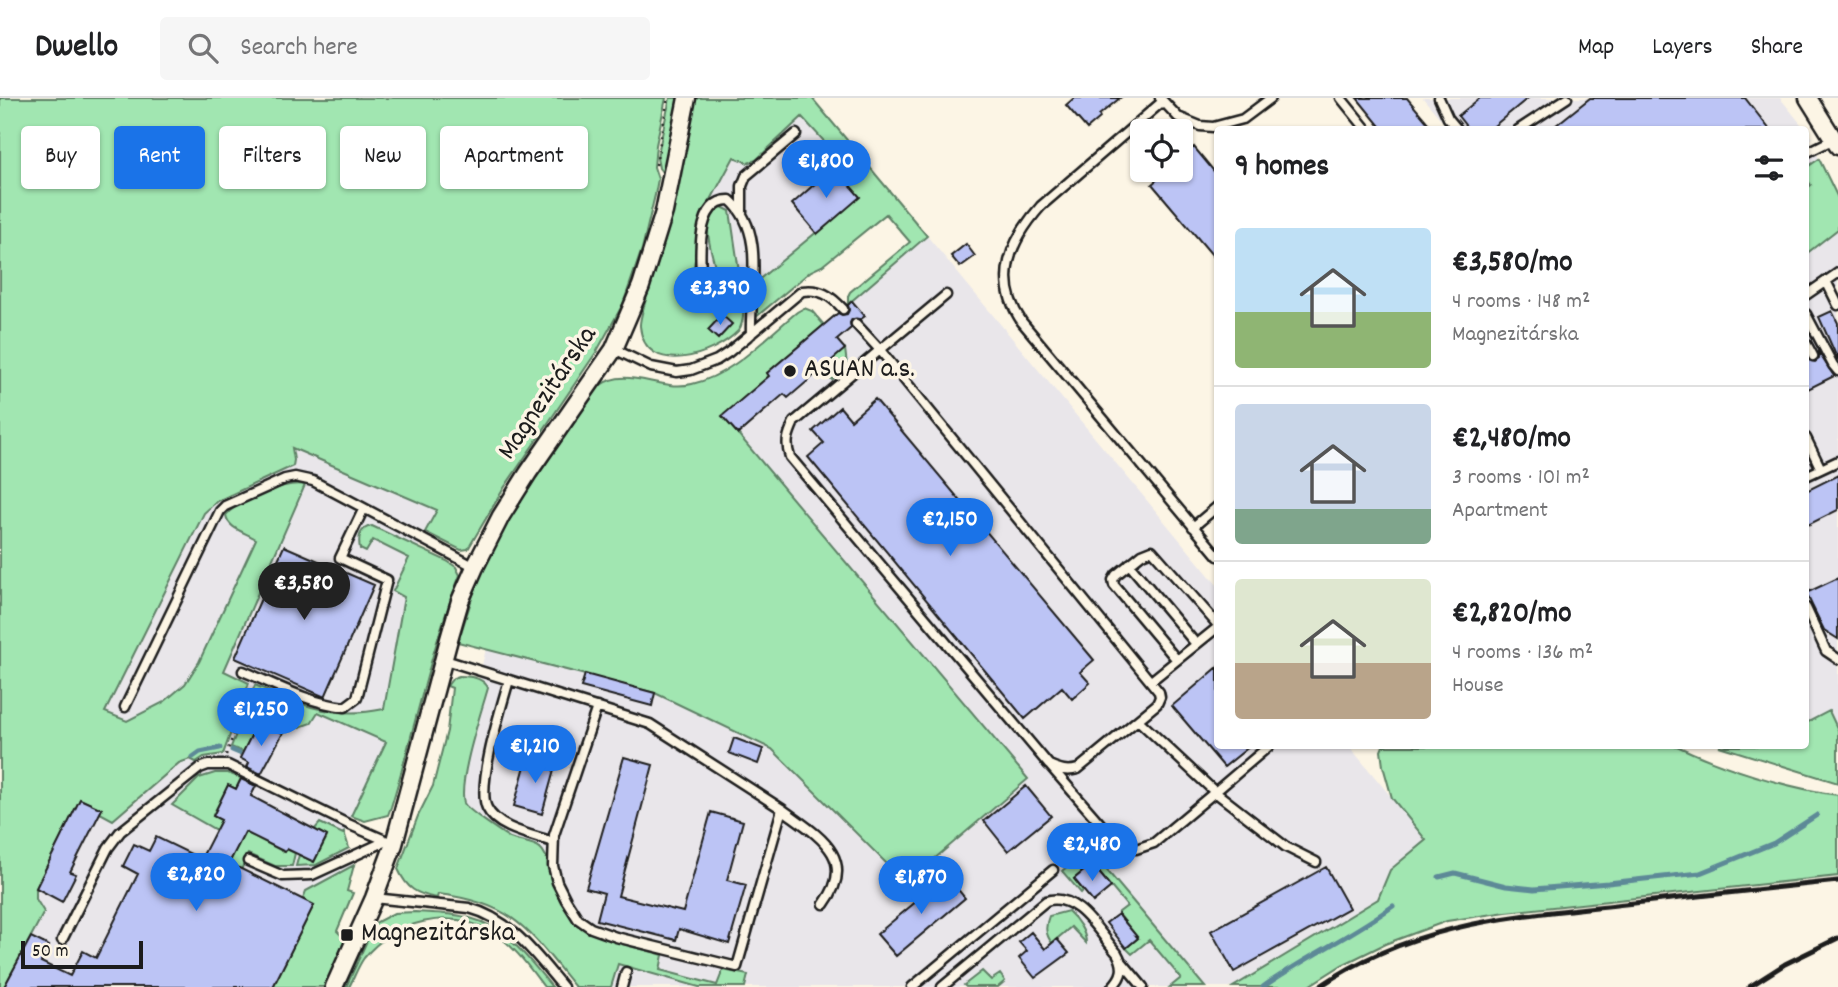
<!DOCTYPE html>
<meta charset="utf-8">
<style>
:root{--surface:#fff;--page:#f6f6f6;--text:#202124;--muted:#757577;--line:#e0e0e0;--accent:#1a73e8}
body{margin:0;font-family:Dekko,sans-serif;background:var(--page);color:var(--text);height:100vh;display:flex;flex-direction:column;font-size:26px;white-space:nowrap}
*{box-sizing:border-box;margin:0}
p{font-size:23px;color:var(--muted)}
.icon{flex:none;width:38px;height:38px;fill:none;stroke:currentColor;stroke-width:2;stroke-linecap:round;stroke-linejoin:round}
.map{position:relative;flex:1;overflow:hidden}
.side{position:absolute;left:1214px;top:28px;width:595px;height:623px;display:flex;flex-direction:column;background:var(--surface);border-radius:7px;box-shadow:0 2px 5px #0004}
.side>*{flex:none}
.guide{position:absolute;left:21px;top:28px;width:665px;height:63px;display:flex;gap:14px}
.controls{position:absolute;left:1130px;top:21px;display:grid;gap:14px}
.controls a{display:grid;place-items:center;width:63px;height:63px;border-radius:7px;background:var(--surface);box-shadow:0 2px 5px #0004;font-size:35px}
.scale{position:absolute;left:21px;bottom:18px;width:122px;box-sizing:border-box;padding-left:7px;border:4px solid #1c1c1c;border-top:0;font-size:19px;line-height:24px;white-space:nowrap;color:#1c1c1c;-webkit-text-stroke:5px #fcf5e5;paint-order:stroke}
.price{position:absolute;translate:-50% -60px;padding:0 16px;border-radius:24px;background:var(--accent);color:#fff;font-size:23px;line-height:46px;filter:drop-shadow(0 2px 4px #0008)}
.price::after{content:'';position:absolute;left:50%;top:42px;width:21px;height:16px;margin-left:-10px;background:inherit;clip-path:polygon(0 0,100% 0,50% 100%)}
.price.current{background:#222;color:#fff}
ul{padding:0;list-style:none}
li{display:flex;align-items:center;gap:21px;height:175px;padding:0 21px}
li+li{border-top:2px solid var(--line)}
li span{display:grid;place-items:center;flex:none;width:196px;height:140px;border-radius:7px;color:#555}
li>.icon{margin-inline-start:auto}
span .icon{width:84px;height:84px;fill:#fffc;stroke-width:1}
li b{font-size:30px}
h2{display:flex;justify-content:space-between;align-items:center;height:84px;padding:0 21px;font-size:30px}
.chip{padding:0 24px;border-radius:7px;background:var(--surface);box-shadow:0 2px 5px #0004;font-size:24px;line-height:63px}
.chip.current{background:var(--accent);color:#fff}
header{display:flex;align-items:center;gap:42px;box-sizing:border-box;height:98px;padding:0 35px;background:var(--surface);border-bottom:2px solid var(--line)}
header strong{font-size:33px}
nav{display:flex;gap:38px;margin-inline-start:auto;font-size:24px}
.search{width:490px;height:63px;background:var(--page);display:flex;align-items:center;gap:18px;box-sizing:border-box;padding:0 24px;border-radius:7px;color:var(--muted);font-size:26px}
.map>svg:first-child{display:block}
.built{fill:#e9e6ea}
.green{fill:#a1e6b1;stroke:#5e8166;stroke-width:2}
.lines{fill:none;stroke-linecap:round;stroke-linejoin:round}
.stream{stroke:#5d8997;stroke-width:5}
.building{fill:#bcc4f5;stroke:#1c1c1c;stroke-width:2}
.service-casing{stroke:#1c1c1c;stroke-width:13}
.minor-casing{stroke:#1c1c1c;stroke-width:21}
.path{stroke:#1c1c1c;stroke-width:2.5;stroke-dasharray:2 5;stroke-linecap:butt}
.service{stroke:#fcf5e5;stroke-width:8}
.minor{stroke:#fcf5e5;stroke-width:16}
.rail{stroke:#1c1c1c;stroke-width:5}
.poi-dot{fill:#1c1c1c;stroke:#fcf5e5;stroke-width:2.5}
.labels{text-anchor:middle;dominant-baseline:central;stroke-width:7;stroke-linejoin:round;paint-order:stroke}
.poi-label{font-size:28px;fill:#1c1c1c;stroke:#fcf5e5;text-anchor:start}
.street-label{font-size:28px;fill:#1c1c1c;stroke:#fcf5e5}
</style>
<header>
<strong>Dwello</strong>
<div class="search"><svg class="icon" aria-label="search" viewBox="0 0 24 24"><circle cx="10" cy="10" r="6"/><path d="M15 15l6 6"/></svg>Search here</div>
<nav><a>Map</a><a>Layers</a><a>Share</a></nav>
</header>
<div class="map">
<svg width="1838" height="889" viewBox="0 0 1838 889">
<rect width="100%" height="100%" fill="#fcf5e5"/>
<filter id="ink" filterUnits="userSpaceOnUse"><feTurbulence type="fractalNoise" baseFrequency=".0143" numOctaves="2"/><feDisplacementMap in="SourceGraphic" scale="14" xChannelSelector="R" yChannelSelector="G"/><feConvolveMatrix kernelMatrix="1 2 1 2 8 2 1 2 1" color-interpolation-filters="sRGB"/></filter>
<g filter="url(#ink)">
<path class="built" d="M696 0H812L884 87 756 205 744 207 743 222 739 232 702 254 678 261 668 260 654 254 644 244 640 220 662 150Z
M1423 0H1780L1805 31H1770L1755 13 1744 31H1449Z
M1806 33 1812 40 1810 42 1838 100V632L1829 614 1806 625Z
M927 138 1218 488V648H1349L1427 742 1390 772 1378 801 1233 889H598L445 716 486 551 655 595 772 651 906 785 987 717 722 318 769 278 767 275Z
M176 300 437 412 398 491 413 499 387 644 342 740 354 767 292 889H0Z"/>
<path class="green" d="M0 0H666L656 47 654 69 658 81 655 97 642 151 623 206 597 253 504 390 468 451 461 452 425 434 437 412 292 350 294 362 293 368 217 403 204 415 105 614 127 623 164 604 185 586 199 564 256 441C245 434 228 431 226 417 239 402 286 383 305 387L224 573 249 585 223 656 204 659 196 664 190 661 179 665 113 722 100 715 101 711 80 701 36 790V801L44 814 4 889H0Z
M670 0H679L663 75 659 70 657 60Z
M696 0H812L927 138 848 206V198L850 194 910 144 886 116 822 168 811 173 756 219V184L859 99 834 69 823 42 802 19 756 62 748 65 734 59 705 113 700 129 692 181 694 192 698 197 705 199 715 193 718 187C718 164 694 123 720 108L730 113 744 207C743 215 744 226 738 233 715 257 645 281 640 228 639 215 658 168 662 151 676 102 685 50 696 0Z
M1819 61 1838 100V131L1806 156V91L1811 87 1806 81V70Z
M804 210 812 213 824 227 767 275 769 278 723 318 1028 681 906 785 772 651 655 595 458 544 482 469 504 427 599 288C628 267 659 294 692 286 733 277 765 240 797 214Z
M845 251 847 267 832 282 822 270Z
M372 428 447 463 456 469 460 477C430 552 415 632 391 709L388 717 365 723 351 718 386 644 318 614 311 625 283 635 271 629 269 632 257 626 243 654 231 649 255 587C303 607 331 622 384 611L404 499 393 493 409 460 373 442 366 454 360 451C358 440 359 430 372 428Z
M459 578C469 578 484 580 488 590 481 615 458 682 464 705 466 711 502 735 510 740 519 744 533 744 540 750 551 760 550 782 557 795 579 841 619 844 663 857L660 872 717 887 723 872 748 877 745 889H699L618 866 611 889H575C529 833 515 805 438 796L437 800C416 796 407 791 398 771L418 718 433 688 447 633 452 590 447 588 453 580Z
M1829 613 1838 632V685L1719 648H1806V625Z
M1383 648H1677C1723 670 1787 690 1838 697V778L1506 814 1447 823 1385 846 1342 867 1307 889H1233L1378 801 1390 772 1426 742 1392 700 1383 668 1381 653Z
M215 675H228L241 680 236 691 228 687 213 717 221 722 216 732 172 707 199 680Z
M320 725 343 736 344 734 349 750 316 767 296 768 299 757 314 764 327 739 314 732Z
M245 734 284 754 286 751 295 755 292 768H275L248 756 238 779 225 773Z
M1089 751 1205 889H1170L1181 880 1149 842 1132 856 1126 850 1138 840 1118 815 1127 808 1092 766 1074 781 1083 793 1081 795 1062 773Z
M354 767 347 793 353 795 337 833 344 840V852L327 889H273L314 807 303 801 306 793Z
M1068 813C1077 821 1086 834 1086 845L1071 829 1052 845C1045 836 1045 828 1049 818Z
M415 814C433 815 452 815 470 820 506 829 529 861 552 889H544C529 869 514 847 492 834 450 809 394 823 364 860 358 868 354 880 349 889H346L375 825 394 815Z
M982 873 991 882 1000 876 1005 883 998 889H966L964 887Z"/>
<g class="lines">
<path class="stream" d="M232 652 239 655
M193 659 200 654 220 650
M1439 779 1455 775 1506 788 1534 791 1608 785 1700 775 1774 745 1817 717
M1263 889C1305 859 1352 838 1393 808"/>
</g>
<path class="building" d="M1074 0H1120L1099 17 1100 20 1087 31 1066 7Z
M1357 0H1407L1434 32H1383Z
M1480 0H1528L1489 32H1469L1458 18Z
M1590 0H1745L1770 32H1550Z
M1194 49 1218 78V164L1152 86 1168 72H1181V60Z
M834 69 860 99 817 136 792 106Z
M966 146 975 158 960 169 951 158Z
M852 203 865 218 861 221H852L850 225 851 230 837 242 845 251 788 300 784 296 738 336 722 318 769 278 767 275 838 215 842 217 847 216 849 212 848 207Z
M1832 213 1838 225V262L1819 219Z
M722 217 732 226 718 241 708 232Z
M1819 255 1834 278 1806 292V261L1815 264 1819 261Z
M875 301 1094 562 1080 574 1090 585 1072 601 1062 589 1025 621 808 359 824 345 813 333 840 309 851 322Z
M1838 377V412L1806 428V393Z
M284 448 374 487 325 599 235 560Z
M1838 480V541L1824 532 1806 495Z
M1218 569V648H1250L1224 669 1172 608Z
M585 576 655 595 652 608 581 589Z
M257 626 269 632 271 629 283 635 261 676 247 669 249 665 240 660Z
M734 640 763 651 758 666 729 655Z
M528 657 556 665 542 716 514 708Z
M624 659 653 667 618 798 683 814 711 714 743 723 727 782 746 787 729 846 679 831 676 842 597 822 604 795 586 790Z
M241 681 256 688 251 698 327 738 314 764 287 751 285 754 245 734 229 765 314 807 273 889H4L31 839 49 848 41 864 70 878 83 853 96 860 138 776 123 768 134 746 149 753 156 739 201 761 221 722 213 718 228 687 236 691Z
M1026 688 1051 718 1008 753 984 723Z
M80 701 102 711 70 774 76 776 62 804 36 790Z
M1092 766 1111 789 1093 804 1074 781Z
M1326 769 1349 810 1234 874 1211 833Z
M947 778 965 800 896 858 877 836Z
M1118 816 1138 840 1126 850 1106 825Z
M1031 834 1045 851 1057 841 1069 855 1035 880 1019 860 1027 853 1019 844Z"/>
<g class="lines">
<g class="service-casing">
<path id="service" d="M1160 0 1163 3 1041 108C1010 143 993 182 1022 224L1218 458
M1341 0 1367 32
M1439 0 1448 20 1458 32
M1163 3 1178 19 1200 28 1213 29 1243 21 1271 0
M1518 32 1567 0
M1806 55 1834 41
M742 114V88L746 78 796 36
M1826 183 1838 207
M702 190C700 165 694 101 730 102 767 135 749 193 751 236
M1806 197 1838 175
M1806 216 1833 267 1838 273
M856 226 880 252 794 324C788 337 785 345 790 359L1049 667C1060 672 1067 674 1078 671L1157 606 1160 599 1159 594 880 252 946 197
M1806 245 1813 258
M614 251 651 269 677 274 691 272 717 262 729 254 802 193C820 190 831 198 843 211
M1806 340 1821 371 1838 363
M1806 378 1821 371
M1193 429 1218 408
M1129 466 1196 546
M1806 510 1826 553 1838 561
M445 562 650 626 782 711 737 869 616 839 591 830 578 821 566 802 557 784 553 768 554 737 597 609
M1177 562 1218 529
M243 573C276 587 309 605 345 609L357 600 387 482 340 460 364 410
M509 582C502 607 476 688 487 710 497 731 533 737 553 744
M1151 583 1177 562 1114 487 1113 482 1116 477 1142 456 1152 452 1218 527
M125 609 220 413 225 408 285 381 295 379 313 383 475 469
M1269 648 1215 694 1286 749 1316 764
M1051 669 1111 738
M782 711C817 737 859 759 824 806
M1136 751 1154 745 1215 694 1138 622
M248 763 283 778 312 777 386 743
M374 800 469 810C511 821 536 857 563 889
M62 842 108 750 120 734 200 670 208 667H228L348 726 394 746
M1122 864 1143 889
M622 889 626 874
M912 889 1053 772
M942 889 1046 803C1077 793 1099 835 1117 855 1125 869 1123 878 1112 889"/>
</g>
<g class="minor-casing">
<path id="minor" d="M1808 0 1838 48
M334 889 374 800 394 746 449 541 460 503 475 469 501 418 528 375 614 251 641 188 664 114 687 0"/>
</g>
<path class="path" d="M656 67 668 0
M226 657 250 591"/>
<use href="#service" class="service"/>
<use href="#minor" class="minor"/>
<path class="rail" d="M1319 889C1414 824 1515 818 1625 806 1696 798 1767 791 1838 783
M1749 889 1785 866 1838 840"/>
</g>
</g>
<g class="poi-dot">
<circle cx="790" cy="273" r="7"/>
<rect x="340" y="830" width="14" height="14" rx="3.5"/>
</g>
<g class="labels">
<g class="poi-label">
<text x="804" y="273">ASUAN a.s.</text>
<text x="361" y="837">Magnezitárska</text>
</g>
<g class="street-label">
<text transform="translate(549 296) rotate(-56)">Magnezitárska</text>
</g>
</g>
</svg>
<div class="controls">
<a><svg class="icon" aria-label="locate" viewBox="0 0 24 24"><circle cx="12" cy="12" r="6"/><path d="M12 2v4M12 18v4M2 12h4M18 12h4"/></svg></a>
</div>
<div class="scale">50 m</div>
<b class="price" style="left:826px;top:102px">€1,800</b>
<b class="price" style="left:720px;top:229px">€3,390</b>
<b class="price" style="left:950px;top:460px">€2,150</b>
<b class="price current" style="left:304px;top:524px">€3,580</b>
<b class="price" style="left:261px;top:650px">€1,250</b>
<b class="price" style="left:535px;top:687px">€1,210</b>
<b class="price" style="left:1092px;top:785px">€2,480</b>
<b class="price" style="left:196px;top:815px">€2,820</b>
<b class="price" style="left:921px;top:818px">€1,870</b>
<div class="guide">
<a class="chip">Buy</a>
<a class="chip current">Rent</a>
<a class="chip">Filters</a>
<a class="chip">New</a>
<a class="chip">Apartment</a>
</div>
<section class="side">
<h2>9 homes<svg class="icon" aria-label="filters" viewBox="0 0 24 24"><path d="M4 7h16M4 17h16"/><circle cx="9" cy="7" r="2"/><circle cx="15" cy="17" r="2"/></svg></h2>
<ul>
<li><span style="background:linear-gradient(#bfe0f5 60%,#8fb573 0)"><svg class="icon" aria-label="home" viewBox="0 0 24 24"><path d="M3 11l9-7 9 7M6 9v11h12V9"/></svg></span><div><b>€3,580/mo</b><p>4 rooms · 148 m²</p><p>Magnezitárska</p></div></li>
<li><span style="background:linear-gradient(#c9d6e8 75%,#7fa58c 0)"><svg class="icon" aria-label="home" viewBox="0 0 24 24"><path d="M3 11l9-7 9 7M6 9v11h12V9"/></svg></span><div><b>€2,480/mo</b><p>3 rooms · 101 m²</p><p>Apartment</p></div></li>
<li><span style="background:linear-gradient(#dfe7d0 60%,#b9a48a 0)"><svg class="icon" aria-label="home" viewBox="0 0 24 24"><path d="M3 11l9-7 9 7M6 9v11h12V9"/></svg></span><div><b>€2,820/mo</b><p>4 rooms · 136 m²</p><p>House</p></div></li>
</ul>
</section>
</div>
